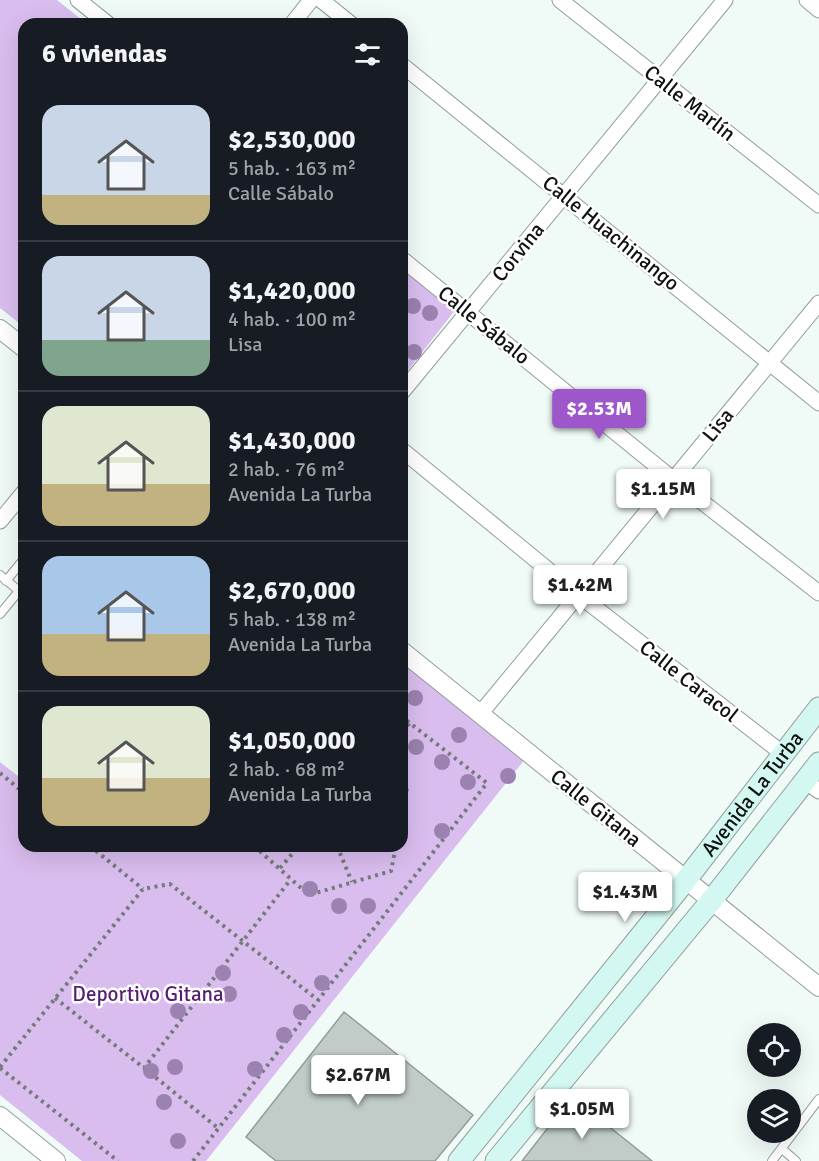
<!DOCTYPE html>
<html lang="es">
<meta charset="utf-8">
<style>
:root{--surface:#171b24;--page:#242831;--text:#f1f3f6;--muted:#9ea1a6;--line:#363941;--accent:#9e57cb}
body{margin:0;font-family:Signika,sans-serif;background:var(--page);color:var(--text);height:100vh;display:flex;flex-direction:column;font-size:22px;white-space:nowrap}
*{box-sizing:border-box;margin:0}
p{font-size:20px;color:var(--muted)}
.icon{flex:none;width:33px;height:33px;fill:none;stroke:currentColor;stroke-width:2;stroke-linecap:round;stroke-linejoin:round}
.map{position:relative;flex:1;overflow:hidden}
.drawer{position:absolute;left:18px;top:18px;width:390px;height:834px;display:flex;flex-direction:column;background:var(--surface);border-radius:18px;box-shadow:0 6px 24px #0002}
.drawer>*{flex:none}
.controls{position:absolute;left:747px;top:1023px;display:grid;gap:12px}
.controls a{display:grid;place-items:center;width:54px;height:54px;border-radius:50%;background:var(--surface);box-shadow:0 6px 24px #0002;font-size:30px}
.price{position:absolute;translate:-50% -51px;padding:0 14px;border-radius:6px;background:#fff;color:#222;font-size:20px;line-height:39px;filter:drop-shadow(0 2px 3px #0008)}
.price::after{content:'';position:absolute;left:50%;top:36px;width:18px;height:14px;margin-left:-9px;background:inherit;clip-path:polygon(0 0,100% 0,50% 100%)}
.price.on{background:var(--accent);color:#fff}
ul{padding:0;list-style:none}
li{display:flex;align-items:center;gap:18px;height:150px;padding:0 24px}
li+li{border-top:2px solid var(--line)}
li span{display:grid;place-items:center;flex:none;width:168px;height:120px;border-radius:18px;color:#555}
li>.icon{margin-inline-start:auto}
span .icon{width:72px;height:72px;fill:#fffc;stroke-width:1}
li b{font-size:26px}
h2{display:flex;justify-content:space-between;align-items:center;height:72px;padding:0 24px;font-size:26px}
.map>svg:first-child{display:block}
.green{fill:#d9bdef}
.building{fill:#c1ccc9;stroke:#939d9b;stroke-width:1.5}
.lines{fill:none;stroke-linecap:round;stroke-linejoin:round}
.service-casing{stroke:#939d9a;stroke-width:10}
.minor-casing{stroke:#939d9a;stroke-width:17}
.tertiary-casing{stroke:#939d9a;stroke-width:20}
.secondary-casing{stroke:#939d9a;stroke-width:23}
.path{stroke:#757b7a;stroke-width:4;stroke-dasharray:3 4.5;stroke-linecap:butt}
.service{stroke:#fff;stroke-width:8}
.minor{stroke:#fff;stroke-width:15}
.tertiary{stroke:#fff;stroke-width:18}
.secondary{stroke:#d3f8f2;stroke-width:21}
.tree{fill:#9b82b0}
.labels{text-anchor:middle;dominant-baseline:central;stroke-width:5;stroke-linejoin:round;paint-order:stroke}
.street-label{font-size:21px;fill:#0f1211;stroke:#fff}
.park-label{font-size:21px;fill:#561f75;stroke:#fff}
</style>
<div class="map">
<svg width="819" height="1161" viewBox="0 0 819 1161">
<rect width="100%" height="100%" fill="#f0fbf8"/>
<path class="green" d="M0 0H57L87 24H24V327L0 308Z
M402 266 456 309 402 378Z
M402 652 529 754 206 1161H82L0 1095V762L24 781V846H402Z"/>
<path class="building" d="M344 1012 473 1115 435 1161H276L246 1137Z
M572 1097 652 1161H522Z"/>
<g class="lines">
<g class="service-casing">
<path id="service" d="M0 575 24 595
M6 581 24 559
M0 614 19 591
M782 1149 796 1161
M772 1161 819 1099"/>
</g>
<g class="minor-casing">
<path id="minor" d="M78 0 108 24
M321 0 351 24
M560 0 819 205
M807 0 819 10
M292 24 311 0
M402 65 819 403
M402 259 674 480 819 593
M402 392 725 0
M402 450 580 596 782 753
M0 521 24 492
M480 714 819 303
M805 781 819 791"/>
</g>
<g class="tertiary-casing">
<path id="tertiary" d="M0 329 24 348
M402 651 819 987
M0 1116 56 1161"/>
</g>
<g class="secondary-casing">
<g id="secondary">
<path id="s1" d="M459 1161 685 881 819 708"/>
<path d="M496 1161 711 901 819 763"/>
</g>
</g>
<path class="path" d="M402 731 410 723
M0 773 24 793
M402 783 407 788 402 816
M90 846 143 889
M254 846 309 895 391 871 396 846
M337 846 352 882
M280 868 299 846
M55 998 144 1068 291 879
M0 1067 143 889 170 884 318 1000
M0 1068 118 1161
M144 1068 218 1128
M193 1161 487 783 402 717"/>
<use href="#service" class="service"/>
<use href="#minor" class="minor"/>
<use href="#tertiary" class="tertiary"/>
<use href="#secondary" class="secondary"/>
</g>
<g class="tree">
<circle cx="413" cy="306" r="8"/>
<circle cx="430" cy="313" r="8"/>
<circle cx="414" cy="352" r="8"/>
<circle cx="415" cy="698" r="8"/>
<circle cx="459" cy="735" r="8"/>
<circle cx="416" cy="747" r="8"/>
<circle cx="442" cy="762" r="8"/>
<circle cx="508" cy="776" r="8"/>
<circle cx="468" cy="782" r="8"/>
<circle cx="442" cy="831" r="8"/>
<circle cx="310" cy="889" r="8"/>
<circle cx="339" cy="906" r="8"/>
<circle cx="368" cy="906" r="8"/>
<circle cx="223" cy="973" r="8"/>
<circle cx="322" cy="983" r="8"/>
<circle cx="229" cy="994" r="8"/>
<circle cx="178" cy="1011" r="8"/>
<circle cx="301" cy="1012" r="8"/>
<circle cx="284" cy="1035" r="8"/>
<circle cx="175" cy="1067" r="8"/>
<circle cx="255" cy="1069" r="8"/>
<circle cx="151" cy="1071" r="8"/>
<circle cx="164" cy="1102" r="8"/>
<circle cx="178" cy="1141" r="8"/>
</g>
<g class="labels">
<g class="street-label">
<text transform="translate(690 103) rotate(38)">Calle Marlín</text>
<text transform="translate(611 233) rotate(39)">Calle Huachinango</text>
<text transform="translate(518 252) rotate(-51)">Corvina</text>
<text transform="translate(484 325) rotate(39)">Calle Sábalo</text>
<text transform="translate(718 425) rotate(-51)">Lisa</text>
<text transform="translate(689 681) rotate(38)">Calle Caracol</text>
<text stroke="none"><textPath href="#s1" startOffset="470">Avenida La Turba</textPath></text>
<text transform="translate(596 808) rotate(39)">Calle Gitana</text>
</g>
<g class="park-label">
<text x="148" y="994">Deportivo Gitana</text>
</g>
</g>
</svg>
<div class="controls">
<a><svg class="icon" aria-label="locate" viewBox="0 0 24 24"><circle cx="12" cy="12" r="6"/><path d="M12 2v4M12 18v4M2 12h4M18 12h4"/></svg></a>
<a><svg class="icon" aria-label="layers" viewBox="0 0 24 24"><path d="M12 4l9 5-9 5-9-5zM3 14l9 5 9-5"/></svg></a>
</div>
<b class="price on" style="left:599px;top:440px">$2.53M</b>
<b class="price" style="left:663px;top:520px">$1.15M</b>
<b class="price" style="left:580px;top:616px">$1.42M</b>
<b class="price" style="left:625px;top:923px">$1.43M</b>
<b class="price" style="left:358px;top:1106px">$2.67M</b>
<b class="price" style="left:582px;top:1140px">$1.05M</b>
<section class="drawer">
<h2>6 viviendas<svg class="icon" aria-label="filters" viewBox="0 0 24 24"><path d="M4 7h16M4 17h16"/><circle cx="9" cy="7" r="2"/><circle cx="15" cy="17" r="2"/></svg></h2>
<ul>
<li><span style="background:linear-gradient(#c9d6e8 75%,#c2b280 0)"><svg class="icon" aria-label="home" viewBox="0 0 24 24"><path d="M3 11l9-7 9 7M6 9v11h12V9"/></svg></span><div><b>$2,530,000</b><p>5 hab. · 163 m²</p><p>Calle Sábalo</p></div></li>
<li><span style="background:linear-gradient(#c9d6e8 70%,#7fa58c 0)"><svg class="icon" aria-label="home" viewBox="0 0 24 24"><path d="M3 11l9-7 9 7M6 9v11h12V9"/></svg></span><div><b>$1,420,000</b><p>4 hab. · 100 m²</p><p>Lisa</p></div></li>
<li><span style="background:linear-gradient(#dfe7d0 65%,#c2b280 0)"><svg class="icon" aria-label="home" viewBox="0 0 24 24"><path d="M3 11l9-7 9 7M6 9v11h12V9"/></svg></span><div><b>$1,430,000</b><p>2 hab. · 76 m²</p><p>Avenida La Turba</p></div></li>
<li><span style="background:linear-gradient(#a9c7e8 65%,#c2b280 0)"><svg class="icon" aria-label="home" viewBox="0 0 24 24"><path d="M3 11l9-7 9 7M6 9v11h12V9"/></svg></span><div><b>$2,670,000</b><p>5 hab. · 138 m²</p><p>Avenida La Turba</p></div></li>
<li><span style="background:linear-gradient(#dfe7d0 60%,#c2b280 0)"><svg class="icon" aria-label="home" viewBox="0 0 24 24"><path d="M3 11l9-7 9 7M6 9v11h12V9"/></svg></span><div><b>$1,050,000</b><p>2 hab. · 68 m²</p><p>Avenida La Turba</p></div></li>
</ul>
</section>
</div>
